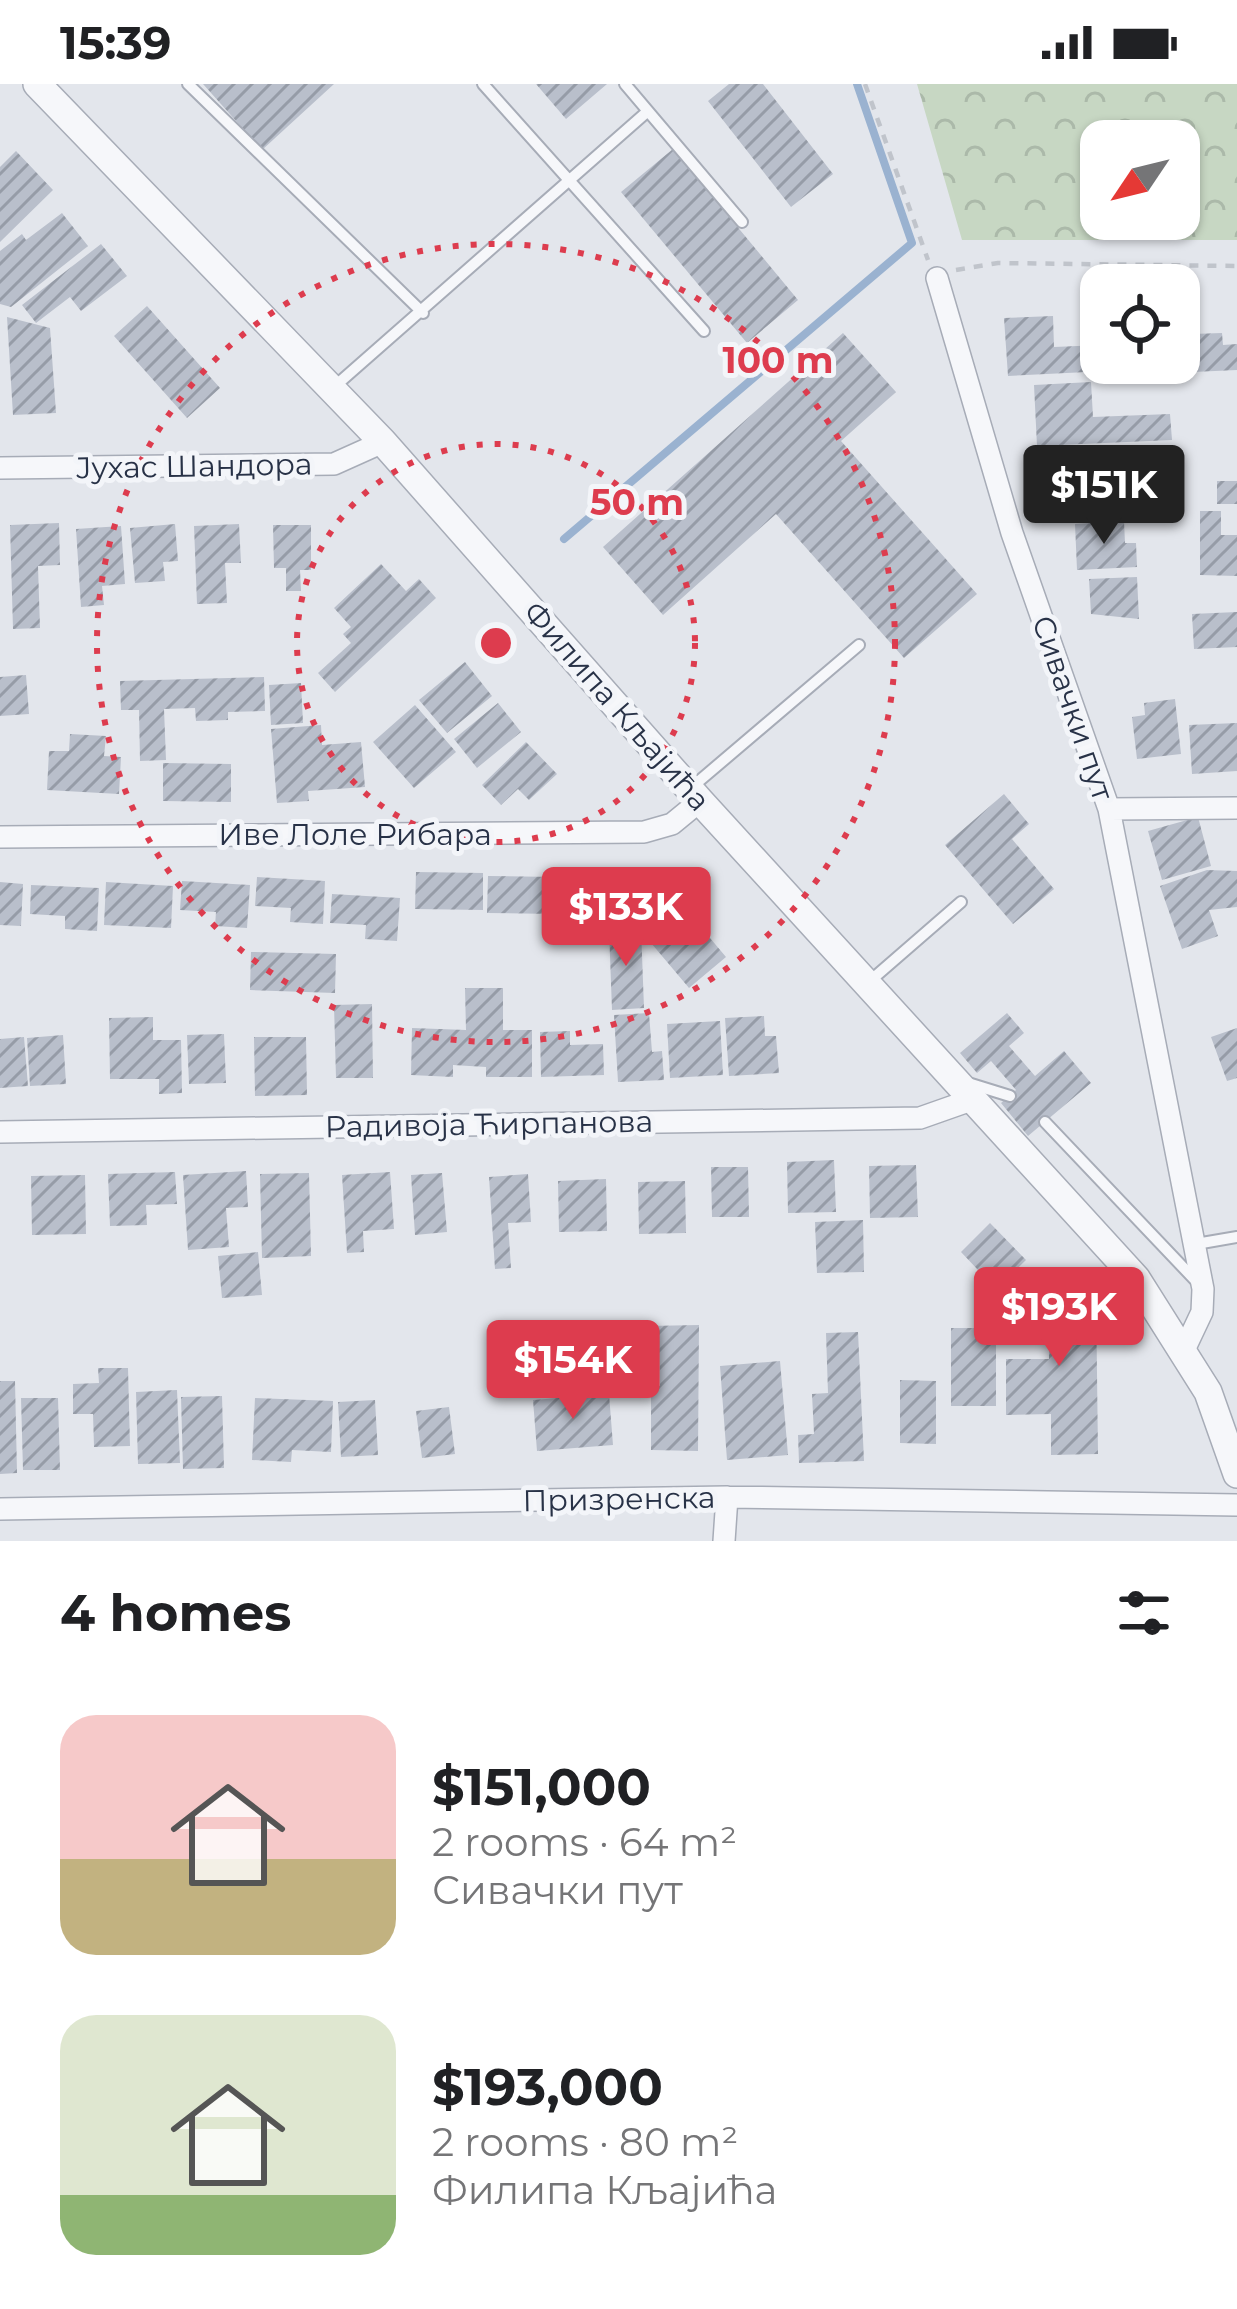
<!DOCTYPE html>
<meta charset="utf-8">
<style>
:root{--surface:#fff;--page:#f6f6f6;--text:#202124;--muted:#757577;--accent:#dd3c4e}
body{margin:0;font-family:Montserrat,sans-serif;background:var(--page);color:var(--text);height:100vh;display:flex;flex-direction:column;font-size:45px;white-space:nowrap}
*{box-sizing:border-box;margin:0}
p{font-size:39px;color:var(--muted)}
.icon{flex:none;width:66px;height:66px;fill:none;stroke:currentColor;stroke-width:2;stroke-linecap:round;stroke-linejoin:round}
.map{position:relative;height:1457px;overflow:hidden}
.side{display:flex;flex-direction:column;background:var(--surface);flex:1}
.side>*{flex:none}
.needle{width:78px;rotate:235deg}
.tools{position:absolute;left:1080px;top:36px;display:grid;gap:24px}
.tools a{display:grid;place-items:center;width:120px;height:120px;border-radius:24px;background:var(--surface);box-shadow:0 3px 9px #0004;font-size:60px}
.price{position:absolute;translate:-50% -102px;padding:0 27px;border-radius:12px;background:var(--accent);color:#fff;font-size:39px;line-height:78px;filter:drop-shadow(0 3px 6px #0008)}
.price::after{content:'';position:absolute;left:50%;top:72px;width:36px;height:27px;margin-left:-18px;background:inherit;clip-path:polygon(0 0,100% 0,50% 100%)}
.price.on{background:#222;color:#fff}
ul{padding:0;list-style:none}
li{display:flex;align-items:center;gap:36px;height:300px;padding:0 60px}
li span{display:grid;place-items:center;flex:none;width:336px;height:240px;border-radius:36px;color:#555}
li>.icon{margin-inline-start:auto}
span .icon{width:144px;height:144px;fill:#fffc;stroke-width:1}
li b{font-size:51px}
h2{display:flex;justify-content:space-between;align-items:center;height:144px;padding:0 60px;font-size:51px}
.status{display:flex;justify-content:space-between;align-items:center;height:84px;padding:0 60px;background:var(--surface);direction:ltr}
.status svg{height:33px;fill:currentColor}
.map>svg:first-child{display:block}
.forest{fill:url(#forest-crowns);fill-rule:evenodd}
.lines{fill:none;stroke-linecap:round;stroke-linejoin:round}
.stream{stroke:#9ab2d0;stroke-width:8}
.building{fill:url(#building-hatch)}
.service-casing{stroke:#a7acb7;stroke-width:14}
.minor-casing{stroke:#a7acb7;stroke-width:24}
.tertiary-casing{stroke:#a7acb7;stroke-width:30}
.path{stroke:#c0c4cb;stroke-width:4.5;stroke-dasharray:9 9;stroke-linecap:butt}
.service{stroke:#f6f7fa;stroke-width:10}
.minor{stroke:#f6f7fa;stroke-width:21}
.tertiary{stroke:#f6f7fa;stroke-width:27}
.ring{fill:none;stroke:#dd3c4e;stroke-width:6;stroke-dasharray:6 12}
.labels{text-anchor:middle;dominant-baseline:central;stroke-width:10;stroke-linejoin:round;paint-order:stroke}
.street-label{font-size:30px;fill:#283247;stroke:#f3f5f9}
.centre{fill:#dd3c4e;stroke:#f3f5f9;stroke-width:6}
.ring-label{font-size:36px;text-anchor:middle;font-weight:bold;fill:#dd3c4e;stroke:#f3f5f9;stroke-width:10;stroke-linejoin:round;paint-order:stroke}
</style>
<div class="status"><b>15:39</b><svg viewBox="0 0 49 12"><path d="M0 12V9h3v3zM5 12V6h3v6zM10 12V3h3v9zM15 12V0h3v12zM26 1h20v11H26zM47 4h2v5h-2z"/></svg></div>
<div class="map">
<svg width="1237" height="1457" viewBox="0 0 1237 1457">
<defs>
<pattern id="forest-crowns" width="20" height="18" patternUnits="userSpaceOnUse" patternTransform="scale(3)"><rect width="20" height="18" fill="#c7d7c3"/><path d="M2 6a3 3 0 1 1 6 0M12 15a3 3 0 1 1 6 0" fill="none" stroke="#abb9a9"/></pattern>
<pattern id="building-hatch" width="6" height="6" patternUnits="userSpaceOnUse" patternTransform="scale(3)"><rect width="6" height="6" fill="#b9bfcb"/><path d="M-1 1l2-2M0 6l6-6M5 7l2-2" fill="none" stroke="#969ca7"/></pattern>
</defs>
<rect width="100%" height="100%" fill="#e3e6ec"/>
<path class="forest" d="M917 0H1237V156H962ZM1101 57H1179V135H1101Z"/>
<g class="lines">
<path class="stream" d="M564 455 912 159 857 0"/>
</g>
<path class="building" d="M203 0H334L262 66Z
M536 0H607L566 35Z
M729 0H763L833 90 791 123 708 17Z
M673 65 798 216 747 259 621 108Z
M16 67 53 106 0 158V83Z
M62 129 88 162 11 223 0 220V167L22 150 26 156Z
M101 160 127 192 81 227 70 213 36 239 22 221Z
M147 222 220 304 187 334 114 252Z
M1053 232 1054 263 1101 261 1107 287 1008 292 1004 234Z
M7 233 50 244 56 329 13 331Z
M843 249 896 308 841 357 977 510 904 574 776 430 663 531 603 463Z
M1222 249 1223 261 1237 260V286L1193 288 1192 250Z
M1091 298 1093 333 1170 330 1172 356 1037 362 1034 301Z
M1158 376 1161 416 1054 422 1051 381 1096 379 1098 399 1130 397 1129 377Z
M1217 397H1237V420H1217Z
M1200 427H1221V451H1237V492L1200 491Z
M1124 437 1125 459H1136L1137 483 1077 486 1075 440Z
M59 439 60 481 38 482 40 544 13 545 10 441Z
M175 440 178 477 163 478 165 497 135 499 130 444Z
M239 440 241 479H225L227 519 197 520 194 442Z
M273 441H311V486H300L301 507H286V484H274Z
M121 442 125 500 102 502 104 521 81 523 76 445Z
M381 480 406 507 419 495 436 514 335 608 318 589 351 559 343 550 351 543 334 524Z
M1137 493 1139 535 1091 530 1089 495Z
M1237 528V563L1194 565 1192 530Z
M465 578 492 612 447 649 419 616Z
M26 591 29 630 0 632V593Z
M264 593 265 627 228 628V636L196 637 195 624 164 625 166 676 140 677 139 626H121L120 597Z
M301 599 303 639 271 641 269 601Z
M1175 615 1181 670 1137 675 1132 633 1145 631 1144 619Z
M498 619 521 648 477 684 454 655Z
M415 621 456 668 414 704 373 658Z
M1237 639V687L1192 690 1189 641Z
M321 641 322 661 361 658 365 703 308 707 309 717 277 719 271 645Z
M70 650 106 652 104 672 121 673 119 710 47 706 49 667H69Z
M526 658 557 690 529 716 518 705 501 721 482 701Z
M163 679 231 680V718L163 717Z
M1004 710 1029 740 1012 755 1054 805 1013 840 945 761Z
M1198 733 1211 782 1162 796 1148 747Z
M1207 786 1237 787V823L1209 826 1218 852 1182 865 1160 802Z
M563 787 631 788V825L563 824Z
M416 788 483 789V826L415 825Z
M488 792 555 793V830L487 829Z
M257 793 325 797 323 840 290 838 291 824 255 822Z
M182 797 250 801 247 844 215 842 216 828 180 826Z
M0 798 23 800 21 842 0 841Z
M106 798 173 802 171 844 104 841Z
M31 801 99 804 97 847 65 845V832L30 830Z
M332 810 400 814 397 857 365 855 366 841 330 839Z
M683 822 726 873 689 904 646 853Z
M641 844 644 924 612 926 609 845Z
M251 868 336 870 335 909 250 906Z
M465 904H503V946H532V993H486V983L453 981V993L411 991 412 944 466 946Z
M372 920 373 994H336L334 921Z
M649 929 652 968 662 967 664 996 618 998 614 931Z
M1007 929 1024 949 1009 962 1035 992 1064 967 1091 999 1028 1052 1001 1019 1016 1006 991 977 977 989 960 969Z
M764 932 765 952H776L779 989 729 992 725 934Z
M153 933V956H181L182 1009 159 1010V995H110L109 934Z
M720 937 723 991 670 994 667 940Z
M1237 944V994L1227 997 1211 953Z
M570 947V961L603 960 604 991 541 993 540 948Z
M224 950 226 999 189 1000 187 951Z
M63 951 66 1000 30 1002 27 954Z
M24 953 28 1002 0 1004V955Z
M254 953H306L307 1011 255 1012Z
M834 1076 836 1128 788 1129 787 1078Z
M916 1081 918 1133 870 1134 869 1082Z
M711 1083H748L749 1133H712Z
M246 1087 248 1123 226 1124 229 1163 188 1166 183 1091Z
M175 1088 177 1120 146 1121 147 1141 110 1142 108 1090Z
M390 1088 394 1145 363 1147 364 1168 347 1169 342 1091Z
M309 1089 311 1172 262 1174 260 1090Z
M442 1089 447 1148 415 1151 411 1091Z
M528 1090 531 1138 508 1139 511 1184 495 1185 489 1093Z
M85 1091 86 1150 32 1151 31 1092Z
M606 1095 607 1147 559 1148 558 1097Z
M685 1097 686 1149 639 1150 638 1098Z
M863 1136 864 1188 817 1189 815 1138Z
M990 1139 1026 1176 996 1205 961 1168Z
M258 1168 262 1211 222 1214 218 1172Z
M1096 1209 1098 1370 1051 1371V1330L1006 1331V1275H1049V1240H1007V1210Z
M699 1241 698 1367 651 1366V1299L660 1302 659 1260 648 1261V1242Z
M951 1244H996V1322H951Z
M858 1248 864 1377 799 1379 798 1351 814 1350 812 1310 828 1309 826 1249Z
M780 1277 788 1371 727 1376 720 1282Z
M98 1284H128L130 1362 94 1363 93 1330H73V1300L99 1299Z
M900 1296 936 1297V1360L900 1359Z
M0 1297H15L17 1389 0 1390Z
M177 1306 180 1379 138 1380 136 1308Z
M609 1310 613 1361 537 1367 533 1316Z
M222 1312 224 1384 183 1385 181 1313Z
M21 1314H58L60 1386H23Z
M255 1314 333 1317 331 1368 292 1366 291 1378 252 1376Z
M375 1316 378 1371 341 1373 338 1318Z
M449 1323 455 1370 422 1374 416 1327Z"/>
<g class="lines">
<g class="service-casing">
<path id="service" d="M188 0 423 229
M483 0 704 247
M625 0 742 138
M334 303 648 27
M692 703 859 561
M870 897 961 818
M968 999 1010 1012
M1045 1038 1197 1198
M1196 1160 1237 1153"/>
</g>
<g class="minor-casing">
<path id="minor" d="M937 194 1012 449 1109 725 1203 1205 1202 1228 1185 1264
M0 384 334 380 383 358
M1109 725 1237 724
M0 753 644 748 672 740 700 717
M0 1048 920 1034 974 1015
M0 1425 727 1413 1237 1421
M724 1457 727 1413"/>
</g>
<g class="tertiary-casing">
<path id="tertiary" d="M37 0 383 358 700 717 1136 1194 1208 1308 1237 1390"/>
</g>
<path class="path" d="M865 0 928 176
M956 186 998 179 1237 182"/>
<use href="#service" class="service"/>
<use href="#minor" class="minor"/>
<use href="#tertiary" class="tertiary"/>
</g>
<g class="ring">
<circle cx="496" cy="559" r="199"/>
<circle cx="496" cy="559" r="399"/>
</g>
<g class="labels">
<g class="street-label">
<text transform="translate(194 382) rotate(-1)">Јухас Шандора</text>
<text transform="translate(617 622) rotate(49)">Филипа Кљајића</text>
<text transform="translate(1073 624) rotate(71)">Сивачки пут</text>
<text x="355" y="750">Иве Лоле Рибара</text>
<text transform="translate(489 1040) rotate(-1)">Радивоја Ћирпанова</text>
<text transform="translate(619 1415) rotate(-1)">Призренска</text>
</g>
</g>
<circle cx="496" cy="559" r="18" class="centre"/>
<g class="ring-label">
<text x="778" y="289">100 m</text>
<text x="637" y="431">50 m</text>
</g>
</svg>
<div class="tools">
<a><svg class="needle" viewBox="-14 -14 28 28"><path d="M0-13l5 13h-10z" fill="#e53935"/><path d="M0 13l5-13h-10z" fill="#757577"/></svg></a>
<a><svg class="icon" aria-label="locate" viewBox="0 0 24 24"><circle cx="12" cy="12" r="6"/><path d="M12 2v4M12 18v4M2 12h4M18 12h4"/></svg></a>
</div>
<b class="price on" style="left:1104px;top:463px">$151K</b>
<b class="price" style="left:626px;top:885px">$133K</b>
<b class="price" style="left:1059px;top:1285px">$193K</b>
<b class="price" style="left:573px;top:1338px">$154K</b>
</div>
<section class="side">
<h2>4 homes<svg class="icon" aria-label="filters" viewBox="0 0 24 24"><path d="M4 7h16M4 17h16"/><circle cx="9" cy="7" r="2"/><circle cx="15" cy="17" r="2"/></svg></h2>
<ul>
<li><span style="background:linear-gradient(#f6c9c9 60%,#c2b280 0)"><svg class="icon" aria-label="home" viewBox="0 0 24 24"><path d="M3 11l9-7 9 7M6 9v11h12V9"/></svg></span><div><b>$151,000</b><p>2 rooms · 64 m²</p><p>Сивачки пут</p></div></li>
<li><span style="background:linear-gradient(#dfe7d0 75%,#8fb573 0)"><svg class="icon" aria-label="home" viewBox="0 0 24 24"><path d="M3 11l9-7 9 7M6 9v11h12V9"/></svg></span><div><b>$193,000</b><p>2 rooms · 80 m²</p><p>Филипа Кљајића</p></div></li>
</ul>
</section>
